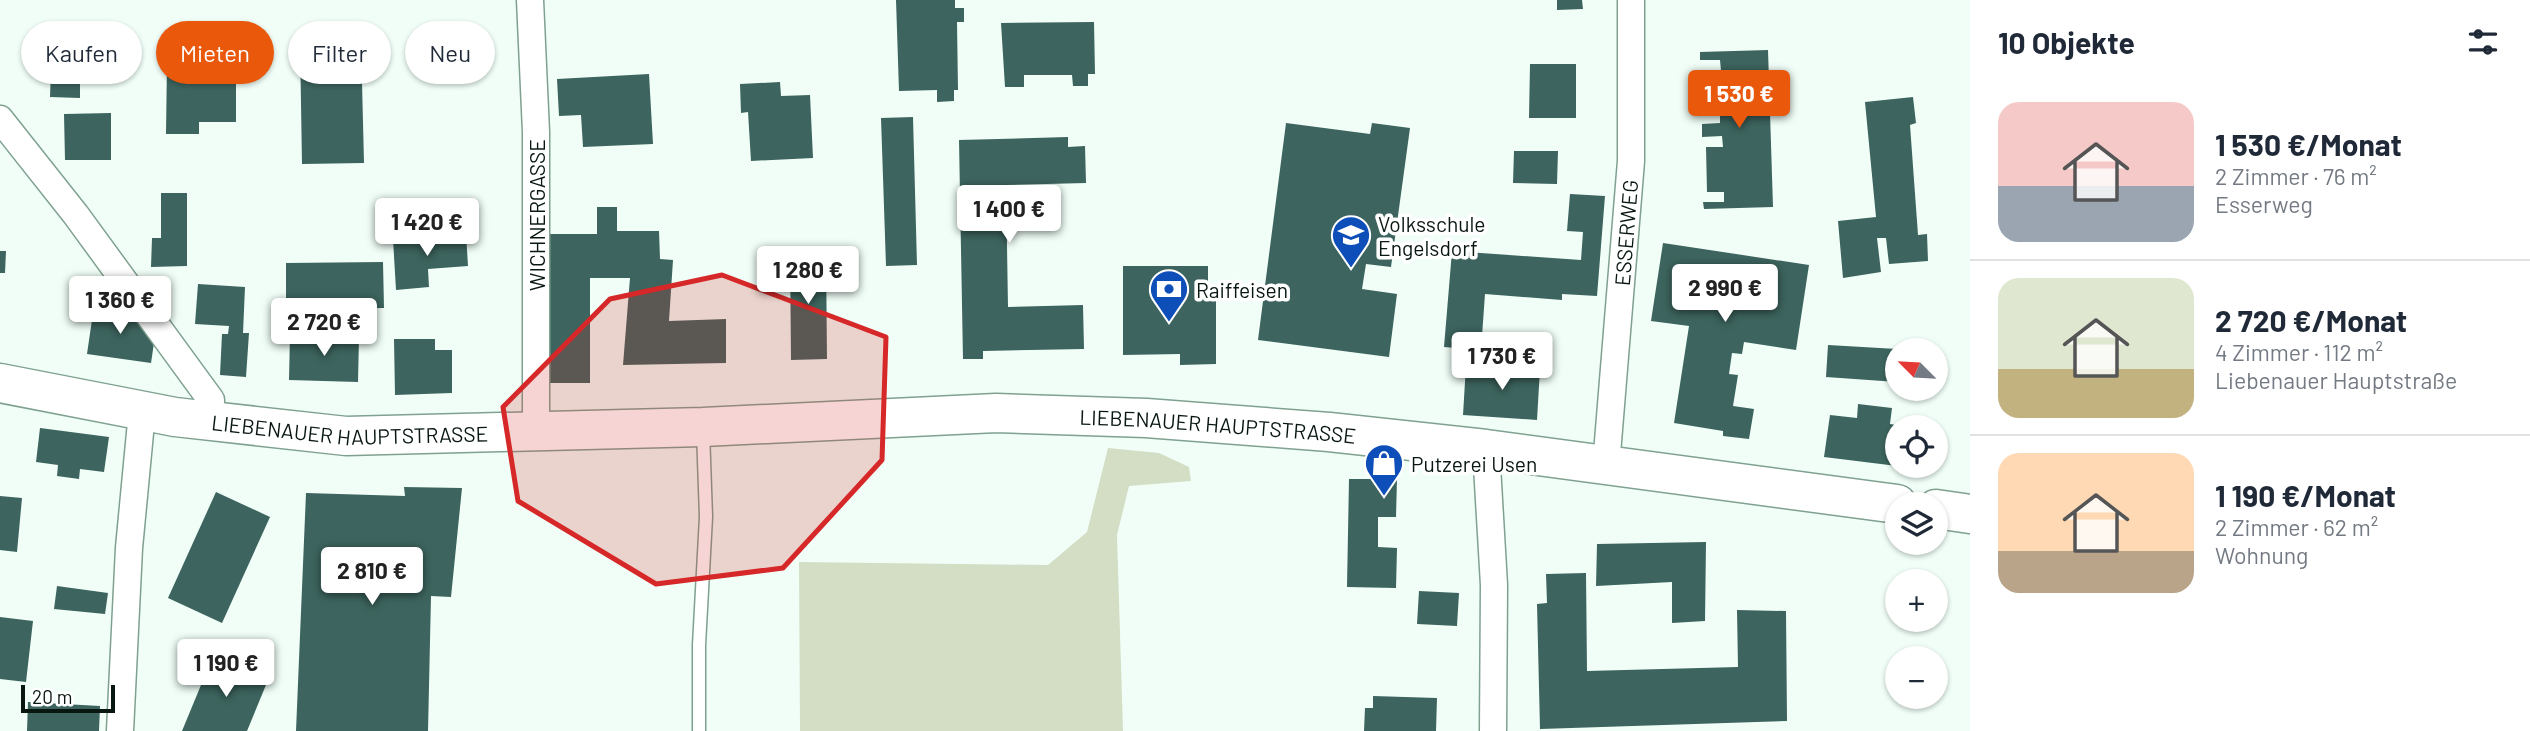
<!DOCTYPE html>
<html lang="de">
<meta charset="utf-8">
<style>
:root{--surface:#fff;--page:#f6f6f7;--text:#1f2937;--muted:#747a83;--line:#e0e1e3;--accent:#ea580c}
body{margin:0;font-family:Barlow,sans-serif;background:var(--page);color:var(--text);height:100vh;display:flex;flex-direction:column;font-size:26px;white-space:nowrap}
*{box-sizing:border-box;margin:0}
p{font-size:23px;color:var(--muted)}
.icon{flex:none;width:38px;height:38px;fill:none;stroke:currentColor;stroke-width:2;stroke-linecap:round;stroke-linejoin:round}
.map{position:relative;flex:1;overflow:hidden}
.sheet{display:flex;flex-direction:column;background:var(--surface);width:560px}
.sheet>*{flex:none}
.guide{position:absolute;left:21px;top:21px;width:665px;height:63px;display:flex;gap:14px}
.needle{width:46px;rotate:294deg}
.tools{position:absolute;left:1885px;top:338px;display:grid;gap:14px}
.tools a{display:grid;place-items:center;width:63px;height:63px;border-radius:50%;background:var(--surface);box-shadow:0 2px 5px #0004;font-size:35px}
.scale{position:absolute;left:21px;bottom:18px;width:94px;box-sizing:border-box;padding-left:7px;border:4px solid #091711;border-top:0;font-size:19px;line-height:24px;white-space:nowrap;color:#091711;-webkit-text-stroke:5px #fff;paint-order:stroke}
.price{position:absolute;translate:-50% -60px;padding:0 16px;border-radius:7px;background:#fff;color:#222;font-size:23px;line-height:46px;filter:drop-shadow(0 2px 4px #0008)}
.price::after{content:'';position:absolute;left:50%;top:42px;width:21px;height:16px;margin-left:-10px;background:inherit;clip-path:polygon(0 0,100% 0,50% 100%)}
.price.selected{background:var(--accent);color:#fff}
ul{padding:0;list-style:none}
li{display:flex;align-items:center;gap:21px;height:175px;padding:0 28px}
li+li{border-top:2px solid var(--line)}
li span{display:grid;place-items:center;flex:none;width:196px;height:140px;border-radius:21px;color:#555}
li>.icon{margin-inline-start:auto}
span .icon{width:84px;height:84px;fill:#fffc;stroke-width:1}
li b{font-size:30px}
h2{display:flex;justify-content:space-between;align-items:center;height:84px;padding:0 28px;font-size:30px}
.tag{padding:0 24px;border-radius:32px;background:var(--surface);box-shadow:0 2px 5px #0004;font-size:24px;line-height:63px}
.tag.selected{background:var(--accent);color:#fff}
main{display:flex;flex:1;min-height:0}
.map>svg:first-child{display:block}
.green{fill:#d3dec5}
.building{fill:#3d645e}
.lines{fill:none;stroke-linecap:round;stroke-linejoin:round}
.lane-casing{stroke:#7fa190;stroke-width:15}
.street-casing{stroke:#7fa190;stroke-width:29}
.primary-casing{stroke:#7fa190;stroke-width:41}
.lane{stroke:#fff;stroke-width:12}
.street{stroke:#fff;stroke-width:26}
.primary{stroke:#fff;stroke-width:38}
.marked{fill:#d62828;fill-opacity:0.2;stroke:#d62828;stroke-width:5;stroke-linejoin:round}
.labels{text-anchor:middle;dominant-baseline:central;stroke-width:7;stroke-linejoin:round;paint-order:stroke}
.street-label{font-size:21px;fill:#091711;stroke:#fff}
.poi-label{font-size:21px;fill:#091711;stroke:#fff;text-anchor:start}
</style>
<main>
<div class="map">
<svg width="1970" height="731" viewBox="0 0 1970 731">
<rect width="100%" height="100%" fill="#f0fef7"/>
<path class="green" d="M1108 448 1159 453 1189 467 1191 481 1129 486 1117 535 1123 731H800L799 562 1048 565 1087 532Z"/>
<path class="building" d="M896 0H955V8H964V22H957L958 90H954V101L937 102V90L899 91Z
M1557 0H1582L1583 9 1557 10Z
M1094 22 1095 74H1088V86H1073L1072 75H1024V87H1005L1001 23Z
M361 42 364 163 302 164 300 43Z
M1768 50 1773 207 1704 209 1703 202H1724V192H1707L1706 147H1723L1722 136 1702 137V124L1720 123V114L1705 115 1704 72 1721 71 1720 60H1700V52Z
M167 61H236V122H199V134H166Z
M1530 64H1576V118H1529Z
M51 69H80V98L50 97Z
M649 74 653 144 583 147 581 115 559 116 557 79Z
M780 82 781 96 810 95 813 158 751 161 748 112 741 113 740 84Z
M1913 97 1916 123 1910 125 1918 235 1927 234 1928 261 1889 264 1886 238H1877L1881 272 1843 278 1838 221 1876 217 1865 102Z
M111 113V160H65L64 114Z
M913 117 917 265 886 266 881 118Z
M1286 123 1370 134 1372 123 1410 128 1391 267 1366 264 1362 289 1397 294 1389 357 1258 340Z
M1068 137V147L1085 146 1086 183 1006 185 1008 307 1083 305 1084 349 983 351V359H963L959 140Z
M1514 151H1558L1557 184 1513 183Z
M161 193H187V266L151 267 152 238H161Z
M1570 194 1605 196 1597 296 1562 294V300L1485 294 1481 350 1444 347 1452 251 1581 260 1583 232 1567 231Z
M597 207H617V231H659L660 259 673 260 669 321 726 319V363L623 365 630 278H590V383H547V234H597Z
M466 234 468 266 428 269 429 287 396 290 393 239Z
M1663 243 1809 265 1796 350 1744 342 1742 354 1732 353 1729 374 1738 375 1733 406 1754 409 1749 439 1723 436V431L1674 423 1689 326 1651 321Z
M0 251H6L5 273H0Z
M826 253 827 359 791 360 790 254Z
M383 262 384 308 286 309V263Z
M1123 266H1208V291H1216V364L1180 365V354L1123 355Z
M198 284 245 287 243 333H249L246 377 220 375 222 334H228L229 326 195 324Z
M94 306 137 312 155 336 151 363 87 354Z
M290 335 359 337 358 382 289 380Z
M394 339H435V350H452V393L395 395Z
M1828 345 1897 349V382L1826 377Z
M1466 365 1540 369 1537 420 1463 415Z
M1858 404 1892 408 1890 424 1897 425V466L1824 457 1830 415 1857 418Z
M40 428 109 437 104 472 80 469 79 479 57 476 58 465 36 462Z
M1349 479H1397L1396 517H1378V547L1397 548 1396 588 1347 587Z
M404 487 462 488 451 597 431 596 428 731H296L306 493 405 496Z
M216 492 270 517 222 623 168 598Z
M0 496 22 498 17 552 0 550Z
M1706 542 1705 621 1672 623V582L1596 586 1597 544Z
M1586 573 1587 671 1738 667 1737 610 1786 611 1787 721 1540 729 1537 604 1547 603 1546 574Z
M57 586 108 593 105 614 54 609Z
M1419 591 1459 593 1457 626 1417 624Z
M0 617 33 621 26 682 0 679Z
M213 656 268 680 247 731H182Z
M1373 696 1437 698 1436 731H1364L1365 708H1373Z
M28 702 100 706 99 731H27Z"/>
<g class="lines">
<g class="lane-casing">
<path id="lane" d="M699 731V645L706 517 703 431"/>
</g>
<g class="street-casing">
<g id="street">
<path d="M530 0 536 132V430"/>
<path d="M0 119 76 215 211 400 210 422"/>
<path d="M1486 449 1494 585 1493 731"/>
<path id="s1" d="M1606 466 1631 161V0"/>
<path d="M120 731 129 548 142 412"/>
</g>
</g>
<g class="primary-casing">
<g id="primary">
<path id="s2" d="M0 383 175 417 346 436 703 427 996 413 1146 418 1329 432 1486 449 1897 504"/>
<path d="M1936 509 1970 514"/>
</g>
</g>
<use href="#lane" class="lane"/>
<use href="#street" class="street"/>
<use href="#primary" class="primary"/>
</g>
<path class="marked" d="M722 275 886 337 882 460 783 568 656 584 518 501 503 407 610 299Z"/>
<defs>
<g id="school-pin" transform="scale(2.0125)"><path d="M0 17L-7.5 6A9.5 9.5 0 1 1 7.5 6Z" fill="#0d4eb9" stroke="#fff"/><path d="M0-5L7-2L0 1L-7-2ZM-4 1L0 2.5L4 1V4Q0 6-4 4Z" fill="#fff"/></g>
<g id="bank-pin" transform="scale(2.0125)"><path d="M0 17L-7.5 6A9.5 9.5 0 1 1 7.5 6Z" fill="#0d4eb9" stroke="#fff"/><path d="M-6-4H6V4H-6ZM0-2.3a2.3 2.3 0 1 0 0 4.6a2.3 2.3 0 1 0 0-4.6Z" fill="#fff"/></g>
<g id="shop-pin" transform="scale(2.0125)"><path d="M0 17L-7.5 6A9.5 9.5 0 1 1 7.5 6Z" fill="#0d4eb9" stroke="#fff"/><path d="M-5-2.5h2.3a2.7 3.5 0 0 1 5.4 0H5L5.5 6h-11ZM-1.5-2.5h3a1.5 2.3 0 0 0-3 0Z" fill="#fff"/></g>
</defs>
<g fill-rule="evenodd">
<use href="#school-pin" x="1351" y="235"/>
<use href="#bank-pin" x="1169" y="289"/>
<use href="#shop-pin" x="1384" y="463"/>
</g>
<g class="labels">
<g class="street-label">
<text transform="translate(536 215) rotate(-90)">WICHNERGASSE</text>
<text stroke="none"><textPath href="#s1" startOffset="234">ESSERWEG</textPath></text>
<text stroke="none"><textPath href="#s2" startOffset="354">LIEBENAUER HAUPTSTRASSE</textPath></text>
<text stroke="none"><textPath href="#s2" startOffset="1223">LIEBENAUER HAUPTSTRASSE</textPath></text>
</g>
<g class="poi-label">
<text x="1378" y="223">Volksschule<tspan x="1378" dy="24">Engelsdorf</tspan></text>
<text x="1196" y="289">Raiffeisen</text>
<text x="1411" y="463">Putzerei Usen</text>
</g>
</g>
</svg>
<div class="tools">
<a><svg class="needle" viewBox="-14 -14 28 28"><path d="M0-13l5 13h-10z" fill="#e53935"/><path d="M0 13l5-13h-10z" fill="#747a83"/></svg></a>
<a><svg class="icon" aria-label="locate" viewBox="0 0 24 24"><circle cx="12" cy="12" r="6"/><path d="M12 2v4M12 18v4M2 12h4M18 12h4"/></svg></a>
<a><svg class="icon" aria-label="layers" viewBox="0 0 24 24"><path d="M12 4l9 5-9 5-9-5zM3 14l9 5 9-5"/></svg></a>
<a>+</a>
<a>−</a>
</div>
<div class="scale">20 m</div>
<b class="price selected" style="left:1739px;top:130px">1 530 €</b>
<b class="price" style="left:1009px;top:245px">1 400 €</b>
<b class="price" style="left:427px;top:258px">1 420 €</b>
<b class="price" style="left:808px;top:306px">1 280 €</b>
<b class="price" style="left:1725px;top:324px">2 990 €</b>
<b class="price" style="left:120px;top:336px">1 360 €</b>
<b class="price" style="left:324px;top:358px">2 720 €</b>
<b class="price" style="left:1502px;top:392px">1 730 €</b>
<b class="price" style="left:372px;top:607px">2 810 €</b>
<b class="price" style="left:226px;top:699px">1 190 €</b>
<div class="guide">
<a class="tag">Kaufen</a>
<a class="tag selected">Mieten</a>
<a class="tag">Filter</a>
<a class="tag">Neu</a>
</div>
</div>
<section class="sheet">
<h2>10 Objekte<svg class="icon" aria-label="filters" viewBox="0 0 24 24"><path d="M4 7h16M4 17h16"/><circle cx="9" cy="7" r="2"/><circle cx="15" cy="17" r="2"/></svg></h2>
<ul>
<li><span style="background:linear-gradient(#f6c9c9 60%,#9aa5b1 0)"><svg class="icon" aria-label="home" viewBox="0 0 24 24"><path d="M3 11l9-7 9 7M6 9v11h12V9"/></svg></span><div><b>1 530 €/Monat</b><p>2 Zimmer · 76 m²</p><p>Esserweg</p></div></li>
<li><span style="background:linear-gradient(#dfe7d0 65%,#c2b280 0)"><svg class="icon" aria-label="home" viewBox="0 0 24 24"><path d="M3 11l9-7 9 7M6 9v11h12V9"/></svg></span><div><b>2 720 €/Monat</b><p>4 Zimmer · 112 m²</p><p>Liebenauer Hauptstraße</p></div></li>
<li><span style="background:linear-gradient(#ffd9b3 70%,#b9a48a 0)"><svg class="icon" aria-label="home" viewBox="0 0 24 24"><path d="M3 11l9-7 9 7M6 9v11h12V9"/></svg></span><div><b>1 190 €/Monat</b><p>2 Zimmer · 62 m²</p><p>Wohnung</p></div></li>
</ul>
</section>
</main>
